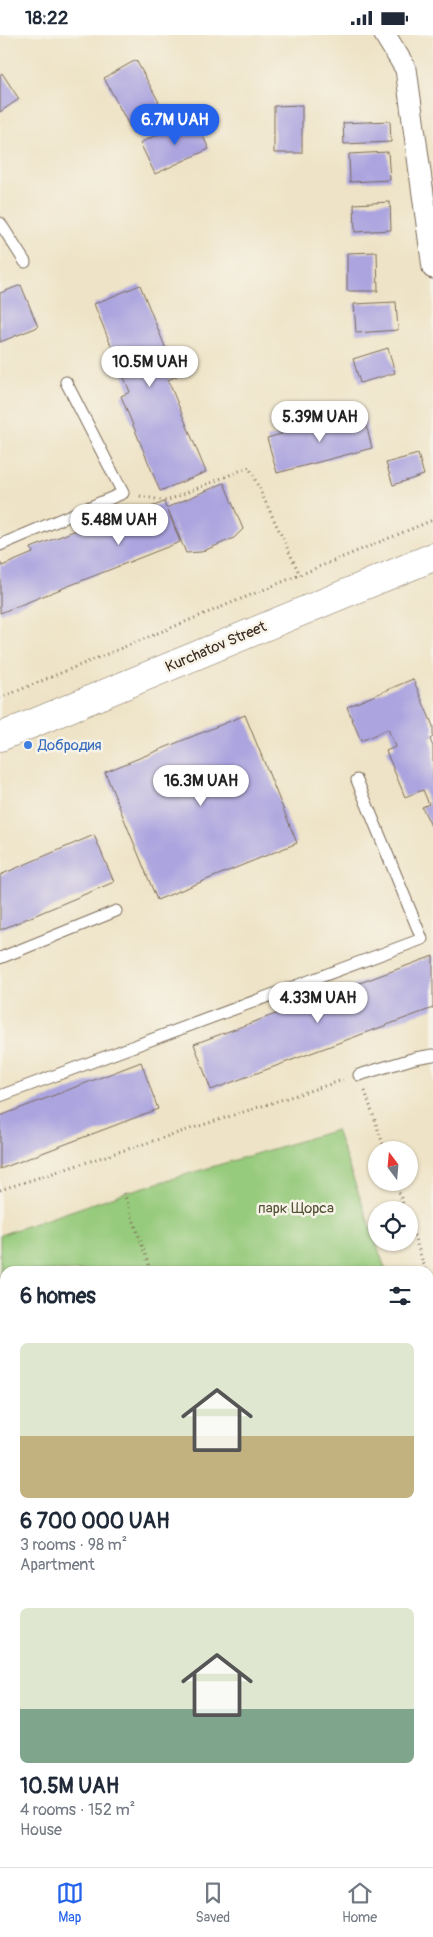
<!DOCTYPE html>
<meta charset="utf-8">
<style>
:root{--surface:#fff;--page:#f2f2f3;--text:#1f2937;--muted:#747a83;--line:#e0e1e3;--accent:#2563eb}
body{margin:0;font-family:Pangolin,sans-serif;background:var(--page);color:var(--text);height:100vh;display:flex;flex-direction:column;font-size:19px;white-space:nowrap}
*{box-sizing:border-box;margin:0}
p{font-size:16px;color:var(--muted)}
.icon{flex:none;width:28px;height:28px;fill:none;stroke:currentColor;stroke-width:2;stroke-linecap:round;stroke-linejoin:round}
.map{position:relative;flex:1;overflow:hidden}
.sheet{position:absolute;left:0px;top:1231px;width:434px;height:601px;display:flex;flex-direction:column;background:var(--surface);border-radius:15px 15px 0 0;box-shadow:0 1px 4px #0004}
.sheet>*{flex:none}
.needle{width:32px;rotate:344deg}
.buttons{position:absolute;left:368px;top:1106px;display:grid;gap:10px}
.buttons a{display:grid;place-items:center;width:50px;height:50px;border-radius:50%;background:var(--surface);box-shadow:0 1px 4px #0004;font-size:25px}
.price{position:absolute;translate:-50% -42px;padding:0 11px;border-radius:18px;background:#fff;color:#222;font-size:16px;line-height:32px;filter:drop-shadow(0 1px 2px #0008)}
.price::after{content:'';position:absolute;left:50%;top:30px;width:15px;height:11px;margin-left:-8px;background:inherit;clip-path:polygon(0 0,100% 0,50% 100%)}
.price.on{background:var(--accent);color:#fff}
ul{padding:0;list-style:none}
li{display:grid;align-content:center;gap:10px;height:265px;padding:0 20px}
li span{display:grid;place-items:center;height:155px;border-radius:8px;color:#555}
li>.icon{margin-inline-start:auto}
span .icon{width:90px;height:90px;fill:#fffc;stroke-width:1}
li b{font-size:21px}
h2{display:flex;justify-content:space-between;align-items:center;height:60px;padding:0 20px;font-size:21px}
.status{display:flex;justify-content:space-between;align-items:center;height:35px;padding:0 25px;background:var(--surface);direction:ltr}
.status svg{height:14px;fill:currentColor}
.dock{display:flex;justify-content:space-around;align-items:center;height:70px;border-top:1px solid var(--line);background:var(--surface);font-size:14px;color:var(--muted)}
.dock a{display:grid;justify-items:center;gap:2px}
.dock .on{color:var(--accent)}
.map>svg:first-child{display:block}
.green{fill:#96ca7b;stroke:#687a4c}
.building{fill:#aca4df}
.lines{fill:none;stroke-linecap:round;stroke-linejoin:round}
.service-casing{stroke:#7a6b59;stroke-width:13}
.minor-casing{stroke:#7a6b59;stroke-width:23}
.secondary-casing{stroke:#7a6b59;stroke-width:29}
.path{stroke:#7a6b59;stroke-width:3;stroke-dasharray:1 4;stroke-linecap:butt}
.service{stroke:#fff;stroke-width:11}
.minor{stroke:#fff;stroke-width:21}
.secondary{stroke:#fff;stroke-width:28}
.shop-dot{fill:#3f7fe0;stroke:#f7f3e8;stroke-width:2}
.labels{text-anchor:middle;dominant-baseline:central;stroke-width:5;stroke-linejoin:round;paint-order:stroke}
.street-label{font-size:15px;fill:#3b2a1e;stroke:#f7f3e8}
.shop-label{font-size:15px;fill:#366cbe;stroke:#f7f3e8;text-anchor:start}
.park-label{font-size:15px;fill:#525235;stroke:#f7f3e8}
</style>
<div class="status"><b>18:22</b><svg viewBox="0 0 49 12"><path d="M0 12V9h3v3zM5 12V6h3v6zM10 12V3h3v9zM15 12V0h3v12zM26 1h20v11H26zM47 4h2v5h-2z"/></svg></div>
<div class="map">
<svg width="433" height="1832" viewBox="0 0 433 1832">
<rect width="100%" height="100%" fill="#f7f3e8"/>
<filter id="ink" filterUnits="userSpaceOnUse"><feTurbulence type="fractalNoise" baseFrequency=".02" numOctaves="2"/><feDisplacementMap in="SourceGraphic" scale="10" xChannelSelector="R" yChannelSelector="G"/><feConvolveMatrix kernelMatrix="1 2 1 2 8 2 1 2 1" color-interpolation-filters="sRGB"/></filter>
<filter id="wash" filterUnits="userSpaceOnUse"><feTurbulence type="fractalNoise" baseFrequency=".0096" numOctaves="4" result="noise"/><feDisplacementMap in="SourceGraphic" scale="20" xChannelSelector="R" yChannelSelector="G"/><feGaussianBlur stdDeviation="1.12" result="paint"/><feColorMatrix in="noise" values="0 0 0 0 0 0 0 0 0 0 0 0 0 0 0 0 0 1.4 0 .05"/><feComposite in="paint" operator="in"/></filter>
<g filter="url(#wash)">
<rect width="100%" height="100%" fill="#eee3c6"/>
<path class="green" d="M336 1095 386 1236H5V1739L0 1741V1200L124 1158Z
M429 1358 433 1370V1595L429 1597Z"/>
<g id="blocks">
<path class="building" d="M136 25 166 80 133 98 104 43Z
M2 38 19 64 0 77V40Z
M302 70V118H274V71Z
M194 82 209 114 155 139 140 108Z
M390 86 391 107 344 109 343 88Z
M388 117 390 145 350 147 349 119Z
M390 167 391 195 355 197 354 169Z
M377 217 378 256H347V218Z
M21 250 38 292 0 307V258Z
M140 250 177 341 168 345 206 437 160 456 121 361 130 357 94 269Z
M396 267 398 295 356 298 354 269Z
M388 313 395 338 360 348 353 324Z
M363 377 372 413 277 438 267 403Z
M418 419 424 440 393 450 386 428Z
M224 448 243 494 234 503 201 517 186 518 168 475 180 507 0 578V527L2 531 33 518 31 513 94 488 96 494 104 491 106 497 129 487 126 482 164 467 166 473Z
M413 644 433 691V702L430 704 433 712V795L422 772 429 769 423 755 405 762 386 716 395 712 388 694 361 706 347 672Z
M245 680 297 808 157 865 105 737Z
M94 800 114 847 0 895V840Z
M433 921V973L211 1055 194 1009Z
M141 1027 158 1074 0 1134V1081Z
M122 1828H237L225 1832H124Z"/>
</g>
</g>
<g filter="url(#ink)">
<use href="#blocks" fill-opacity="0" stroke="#7a6b59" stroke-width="1"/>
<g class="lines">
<g class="service-casing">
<path id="service" d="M0 188 25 227
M0 510 123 458 66 347
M0 923 116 876
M359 1040 415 1023 433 1020
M0 1061 422 904 357 745
M429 1637 433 1636
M0 1784 5 1783"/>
</g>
<g class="minor-casing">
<path id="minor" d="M385 0 406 34 433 233"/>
</g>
<g class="secondary-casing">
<path id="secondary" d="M0 702 433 522"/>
</g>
<path class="path" d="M140 461 166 466 249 432 300 540
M0 663 433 485
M365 1056 385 1115
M396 1148 405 1175
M0 1155 343 1045
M124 1158 151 1236
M409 1186 426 1236
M429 1245 433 1258
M429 1331 433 1330
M0 1475 5 1474"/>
<use href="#service" class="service"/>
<use href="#minor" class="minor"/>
<use href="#secondary" class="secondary"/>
</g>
</g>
<circle class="shop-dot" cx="28" cy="710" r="5"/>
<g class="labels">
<g class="street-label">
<text transform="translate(216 612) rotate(-23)">Kurchatov Street</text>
</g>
<g class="shop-label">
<text x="38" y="710">Добродия</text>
</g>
<g class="park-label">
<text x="296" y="1173">парк Щорса</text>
</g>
</g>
</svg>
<div class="buttons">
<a><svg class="needle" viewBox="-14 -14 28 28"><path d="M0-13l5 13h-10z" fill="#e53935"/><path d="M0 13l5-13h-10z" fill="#747a83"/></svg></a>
<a><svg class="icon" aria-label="locate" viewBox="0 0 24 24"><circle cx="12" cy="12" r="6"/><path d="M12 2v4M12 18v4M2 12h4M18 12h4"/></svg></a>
</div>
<b class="price on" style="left:175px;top:111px">6.7M UAH</b>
<b class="price" style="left:150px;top:353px">10.5M UAH</b>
<b class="price" style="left:320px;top:408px">5.39M UAH</b>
<b class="price" style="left:119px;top:511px">5.48M UAH</b>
<b class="price" style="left:201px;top:772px">16.3M UAH</b>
<b class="price" style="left:318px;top:989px">4.33M UAH</b>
<section class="sheet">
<h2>6 homes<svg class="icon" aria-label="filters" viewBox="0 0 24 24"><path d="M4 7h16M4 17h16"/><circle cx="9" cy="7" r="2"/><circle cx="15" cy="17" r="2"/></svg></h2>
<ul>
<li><span style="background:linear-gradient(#dfe7d0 60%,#c2b280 0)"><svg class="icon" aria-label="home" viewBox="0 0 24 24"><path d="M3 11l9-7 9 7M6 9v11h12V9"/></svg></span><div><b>6 700 000 UAH</b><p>3 rooms · 98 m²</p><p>Apartment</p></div></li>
<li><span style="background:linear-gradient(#dfe7d0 65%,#7fa58c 0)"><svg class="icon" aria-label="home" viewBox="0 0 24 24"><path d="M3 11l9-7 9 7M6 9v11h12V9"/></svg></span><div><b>10.5M UAH</b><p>4 rooms · 152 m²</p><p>House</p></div></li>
</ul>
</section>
</div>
<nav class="dock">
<a class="on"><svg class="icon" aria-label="map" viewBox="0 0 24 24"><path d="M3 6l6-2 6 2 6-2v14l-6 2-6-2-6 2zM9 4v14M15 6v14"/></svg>Map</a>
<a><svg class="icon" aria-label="saved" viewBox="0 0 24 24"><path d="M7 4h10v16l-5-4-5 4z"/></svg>Saved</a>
<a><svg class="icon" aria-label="home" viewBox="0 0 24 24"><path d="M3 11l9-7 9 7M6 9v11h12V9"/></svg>Home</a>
</nav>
